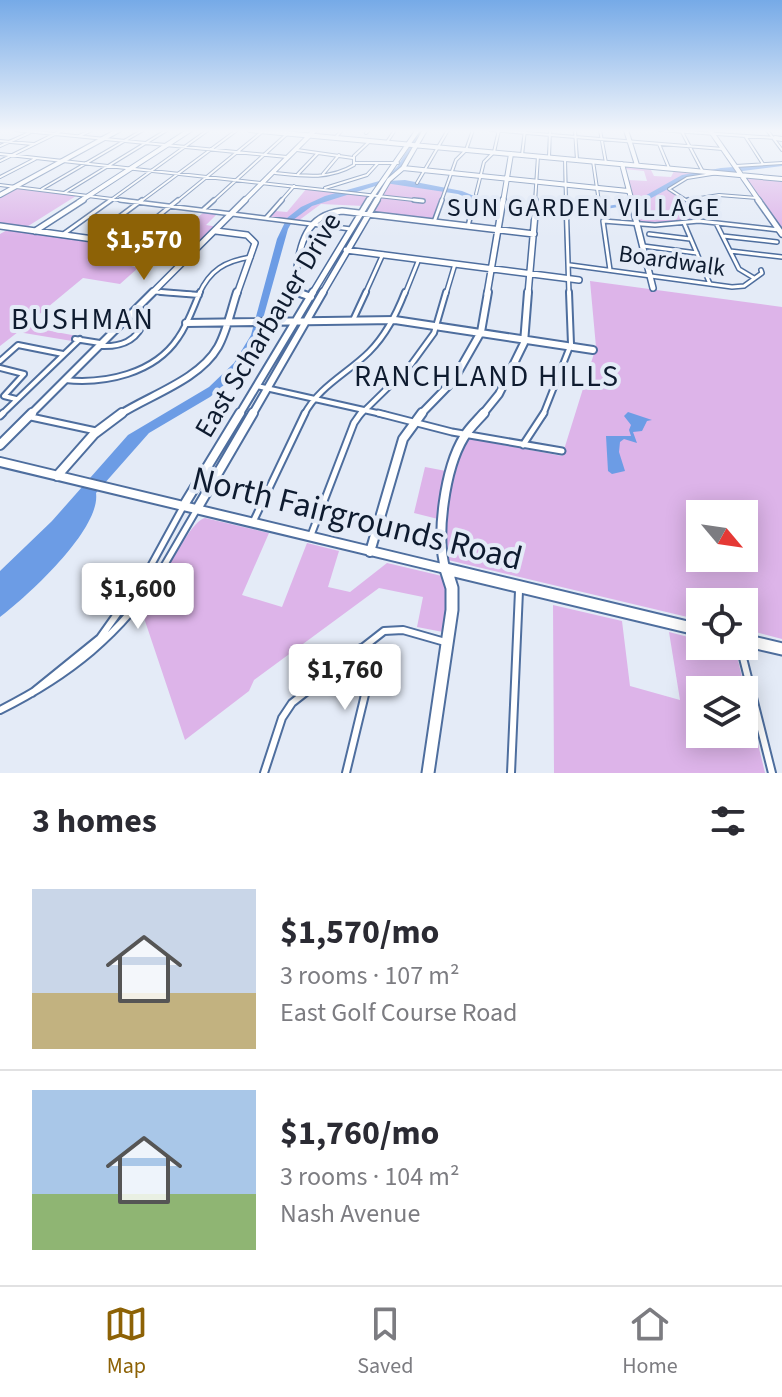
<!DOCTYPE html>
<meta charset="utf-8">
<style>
:root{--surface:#fff;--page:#f7f7f7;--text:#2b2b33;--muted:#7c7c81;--line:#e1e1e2;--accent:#8d6206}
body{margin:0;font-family:"Source Sans 3",sans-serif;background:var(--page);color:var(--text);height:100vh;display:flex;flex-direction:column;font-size:30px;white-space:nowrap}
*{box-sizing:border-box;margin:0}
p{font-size:26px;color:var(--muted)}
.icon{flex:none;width:44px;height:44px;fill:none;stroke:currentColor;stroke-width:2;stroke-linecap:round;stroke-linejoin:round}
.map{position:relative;height:773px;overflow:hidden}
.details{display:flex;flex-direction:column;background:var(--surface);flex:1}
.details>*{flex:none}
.needle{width:52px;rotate:119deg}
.controls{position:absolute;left:686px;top:500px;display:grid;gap:16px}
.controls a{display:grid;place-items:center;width:72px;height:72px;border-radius:0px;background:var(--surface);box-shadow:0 4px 20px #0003;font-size:40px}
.price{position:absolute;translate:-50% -68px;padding:0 18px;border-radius:8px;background:#fff;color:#222;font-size:26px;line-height:52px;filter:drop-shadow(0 2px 4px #0008)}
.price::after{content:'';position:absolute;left:50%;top:48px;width:24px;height:18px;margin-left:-12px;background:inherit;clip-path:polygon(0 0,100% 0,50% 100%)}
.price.on{background:var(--accent);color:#fff}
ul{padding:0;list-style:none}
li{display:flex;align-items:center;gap:24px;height:200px;padding:0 32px}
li+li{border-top:2px solid var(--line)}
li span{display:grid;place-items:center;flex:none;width:224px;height:160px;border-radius:0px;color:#555}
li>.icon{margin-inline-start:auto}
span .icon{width:96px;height:96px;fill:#fffc;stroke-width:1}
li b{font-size:34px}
h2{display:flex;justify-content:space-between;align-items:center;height:96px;padding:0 32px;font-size:34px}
.tabs{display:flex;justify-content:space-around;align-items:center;height:112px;border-top:2px solid var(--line);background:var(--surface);font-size:22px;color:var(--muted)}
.tabs a{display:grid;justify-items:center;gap:4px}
.tabs .on{color:var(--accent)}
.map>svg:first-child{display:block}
.green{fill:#ddb4e9;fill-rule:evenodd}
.water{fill:#6c9ce5}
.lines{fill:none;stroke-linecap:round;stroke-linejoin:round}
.street-far4-casing{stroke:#4e6e9e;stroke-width:4}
.street-far3-casing{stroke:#4e6e9e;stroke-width:6}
.street-far2-casing{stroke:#4e6e9e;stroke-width:8}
.street-far1-casing{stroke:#4e6e9e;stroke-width:9}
.street-casing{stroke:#4e6e9e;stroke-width:10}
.secondary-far4-casing{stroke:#4e6e9e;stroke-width:6}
.secondary-far3-casing{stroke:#4e6e9e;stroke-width:8}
.secondary-far2-casing{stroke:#4e6e9e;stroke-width:10}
.secondary-far1-casing{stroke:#4e6e9e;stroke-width:12}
.secondary-casing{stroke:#4e6e9e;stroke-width:15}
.street-far4{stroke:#fff;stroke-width:2}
.street-far3{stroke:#fff;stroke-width:3}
.street-far2{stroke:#fff;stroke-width:4}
.street-far1{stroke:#fff;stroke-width:5}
.street{stroke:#fff;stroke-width:6}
.secondary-far4{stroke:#fff;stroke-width:4}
.secondary-far3{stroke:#fff;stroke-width:5}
.secondary-far2{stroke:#fff;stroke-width:6}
.secondary-far1{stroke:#fff;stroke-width:8}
.secondary{stroke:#fff;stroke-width:11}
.labels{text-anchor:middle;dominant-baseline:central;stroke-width:8;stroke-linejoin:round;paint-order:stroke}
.far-street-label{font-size:24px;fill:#0e1b2f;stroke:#e4ebf7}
.far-neighbourhood-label{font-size:26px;letter-spacing:2px;fill:#0e1b2f;stroke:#e4ebf7}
.street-label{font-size:28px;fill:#0e1b2f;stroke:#e4ebf7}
.neighbourhood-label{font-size:30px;letter-spacing:2px;fill:#0e1b2f;stroke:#e4ebf7}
.near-street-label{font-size:34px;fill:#0e1b2f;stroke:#e4ebf7}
</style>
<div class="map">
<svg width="782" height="773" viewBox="0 0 782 773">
<rect width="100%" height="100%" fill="#e4ebf7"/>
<path class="green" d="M624 166 650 168 654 176 671 177 674 171 708 174 685 179 667 189 687 201 696 219 655 224 639 223 628 180 647 181 644 171 625 169Z
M745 178 782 180V230Z
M389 183 444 191 433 221 372 214Z
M307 188 370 196 364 206 321 204 298 221 270 217 275 211 287 212Z
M15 189 16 188 76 196 25 228 0 225V197Z
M204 212 218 213 206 225 218 227 193 251 146 245 174 221 191 223Z
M9 229 168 251 162 257 140 255 128 265 138 268 120 284 83 278 25 326 77 336 72 341 18 332 0 346V234Z
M590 281 782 307V639L744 629V602H700V620L448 560C438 530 454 467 467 438L562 456 596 347ZM700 514H744V558H700Z
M425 467 446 471 438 519 414 513Z
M205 518 269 533 242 595 282 607 307 543 339 551 328 587 350 592 387 563 442 576 447 595 443 632 417 627 423 597 379 588 254 680 249 691 185 740 141 609C159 592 187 522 205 518Z
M553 605 622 621 630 686 680 700 669 632 700 640V646L735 648 765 773H554ZM744 690V734H700V690Z"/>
<path class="water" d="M420 130H424L401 169 387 181 405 180 462 191 501 207H600L634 202 682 175 721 168 782 163V166L688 178 642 203 594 211H499L458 194 385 183 312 206 293 220 288 229 254 351 231 379 210 397 149 433 96 493C101 529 28 596 0 617V571L52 521 128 435 209 387 234 363 251 335 277 239 287 218 301 207 325 196 383 180 397 167Z
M628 412 652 420 647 421 642 431 633 432 637 443 624 439 620 442 619 452 625 471 612 474 608 471 606 436H631L629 430 631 425 624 416Z"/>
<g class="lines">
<g class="street-far4-casing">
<path id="street-far4" d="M15 130 287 157
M491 130 723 149
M575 130 577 160
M600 130 606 163
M659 130 775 138
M767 130 782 150
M682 132 703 172
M366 133 369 130
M79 136 92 130
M745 136 763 164
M335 138 342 130
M0 141 33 144
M387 142 395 130
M659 144 669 168
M0 146 29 133
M297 150 353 158
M0 154 423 201
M522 155 525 130
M549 157 550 130
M565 159 566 202
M0 161 63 130
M593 161 599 202
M355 163H398
M736 166 782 163
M275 173C303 176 329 180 354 165V156L370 141
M298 174 318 153
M323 174 339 155
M0 177 35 159
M417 183 448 130
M0 185 136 202
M325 188 367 175 378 163
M42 189 143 130
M64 193 167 130
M476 194 484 162 494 152 499 130
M688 200 719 195 757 198
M108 202 208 130
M140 202 237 130
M176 202 263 131
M212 202 288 133
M280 202 294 186
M441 202 456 160 466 150 473 130
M535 202 538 156
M689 202 669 189 687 178 718 173"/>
</g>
<g class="street-far3-casing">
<path id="street-far3" d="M120 200 351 229
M414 200 423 201
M566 200 569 294
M688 200 699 220
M204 209 214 200
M535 209 536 200
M267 217 282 200
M434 222 442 200
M684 223 710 284
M716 223 739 269 754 278
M468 226 474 202
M649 234 690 239
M62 235 111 200
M723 236 777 242
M91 238 142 200
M125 243 178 200
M643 246 697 253
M730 251 782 257
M657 262 703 268
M570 265 732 287 744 286 762 273 761 270
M610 270 603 221 655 225 699 221 779 230
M154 292 191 294
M199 294C210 270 225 261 251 257
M365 294 383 254
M405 294 419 259
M446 294 455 264"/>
</g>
<g class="street-far2-casing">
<path id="street-far2" d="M161 292 199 295
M353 320 366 292
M75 339 100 343
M100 346C120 347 137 342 144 321L131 315
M0 361 18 345 63 354
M0 368 24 374 4 396 16 399
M65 380C105 384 154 374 178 338 188 324 193 308 200 292
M257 386 386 415
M1 415 80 339
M304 415C318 387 348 373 369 352 386 335 396 315 405 292
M360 415 410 366 434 333 446 292
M543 415 571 344 569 292"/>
</g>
<g class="street-far1-casing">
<path id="street-far1" d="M378 413 452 432 562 451
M0 416 3 413
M31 417 96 431
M523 445 544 413
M253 522 305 413
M311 535 354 423 361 413
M148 571 183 507
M161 571 196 511"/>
</g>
<g class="street-casing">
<path id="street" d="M740 646 772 773
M32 693 100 638 149 569
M0 710C68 676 122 634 162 569
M264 773 282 718 292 703 384 631 403 630 445 642
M346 773 369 678 368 663 361 648
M511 773 519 591"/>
</g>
<g class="secondary-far4-casing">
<path id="secondary-far4" d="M250 130 782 179
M626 130 637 165
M710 130 760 202
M775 138 782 139
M622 164 632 202
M403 168 628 191
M0 195 119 130
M79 202 190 130
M243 202 315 130
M368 202 418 130
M376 202 389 180 403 168 425 130
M503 202 511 154"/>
</g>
<g class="secondary-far3-casing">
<path id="secondary-far3" d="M631 200 653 288
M758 200 782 234
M0 226 193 253
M35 231 83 200
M216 231 247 235 255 243 237 294
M346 250 579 280
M151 294 245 200
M303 294 293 291C300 256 298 216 342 211L534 234
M312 294 369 200
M322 294 377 200
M487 294 503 200
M528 294 535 214"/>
</g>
<g class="secondary-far2-casing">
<path id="secondary-far2" d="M297 292 311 297
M186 323 395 320 593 350
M30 415 153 292
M119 415C150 395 199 380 218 347 227 331 231 310 237 292
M239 415 313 292
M252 415 323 292
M420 415 453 381 481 332 488 292
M482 415 499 394 524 343 528 292"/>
</g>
<g class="secondary-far1-casing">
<path id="secondary-far1" d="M0 445 32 413
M0 462 454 571
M57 476 94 434 122 413
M184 505 240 413
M197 509 253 413
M370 552 403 439 422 413
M446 571C435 537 445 468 464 437 469 428 477 421 484 413"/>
</g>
<g class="secondary-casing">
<path id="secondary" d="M446 569 700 630
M744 640 782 649
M428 773 452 610V588L446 569"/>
</g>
<use href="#street-far4" class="street-far4"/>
<use href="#street-far3" class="street-far3"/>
<use href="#street-far2" class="street-far2"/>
<use href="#street-far1" class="street-far1"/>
<use href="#street" class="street"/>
<use href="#secondary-far4" class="secondary-far4"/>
<use href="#secondary-far3" class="secondary-far3"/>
<use href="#secondary-far2" class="secondary-far2"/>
<use href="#secondary-far1" class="secondary-far1"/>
<use href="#secondary" class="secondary"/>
</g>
<linearGradient id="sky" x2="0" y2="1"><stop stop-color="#76aae7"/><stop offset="0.55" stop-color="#f3f6fb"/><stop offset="1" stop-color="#f3f6fb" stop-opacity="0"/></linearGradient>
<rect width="782" height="238" fill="url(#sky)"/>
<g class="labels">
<g class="far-street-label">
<text transform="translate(672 261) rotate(8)">Boardwalk</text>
</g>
<g class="far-neighbourhood-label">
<text x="584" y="207">SUN GARDEN VILLAGE</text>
</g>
<g class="street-label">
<text transform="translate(268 325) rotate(-59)">East Scharbauer Drive</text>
</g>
<g class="neighbourhood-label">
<text x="83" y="319">BUSHMAN</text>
<text x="487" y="376">RANCHLAND HILLS</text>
</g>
<g class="near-street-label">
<text transform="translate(357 519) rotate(14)">North Fairgrounds Road</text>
</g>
</g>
</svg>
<div class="controls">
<a><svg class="needle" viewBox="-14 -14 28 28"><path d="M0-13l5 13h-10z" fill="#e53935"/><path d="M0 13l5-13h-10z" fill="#7c7c81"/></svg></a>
<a><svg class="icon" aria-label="locate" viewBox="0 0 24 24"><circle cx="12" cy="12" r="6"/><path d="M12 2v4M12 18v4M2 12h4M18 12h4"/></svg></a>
<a><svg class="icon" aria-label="layers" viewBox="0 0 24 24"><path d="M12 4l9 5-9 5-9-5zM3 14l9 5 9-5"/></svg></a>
</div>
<b class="price on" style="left:144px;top:282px">$1,570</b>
<b class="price" style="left:138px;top:631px">$1,600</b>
<b class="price" style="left:345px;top:712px">$1,760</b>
</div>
<section class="details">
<h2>3 homes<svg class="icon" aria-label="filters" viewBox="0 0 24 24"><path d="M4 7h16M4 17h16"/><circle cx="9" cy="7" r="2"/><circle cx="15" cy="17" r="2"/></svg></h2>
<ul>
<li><span style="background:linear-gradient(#c9d6e8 65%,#c2b280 0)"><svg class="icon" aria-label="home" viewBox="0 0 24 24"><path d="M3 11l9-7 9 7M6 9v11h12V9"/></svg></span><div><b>$1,570/mo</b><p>3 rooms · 107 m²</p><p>East Golf Course Road</p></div></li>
<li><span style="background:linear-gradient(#a9c7e8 65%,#8fb573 0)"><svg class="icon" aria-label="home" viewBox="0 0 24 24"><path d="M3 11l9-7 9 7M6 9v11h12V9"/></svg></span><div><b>$1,760/mo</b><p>3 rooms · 104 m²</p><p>Nash Avenue</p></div></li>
</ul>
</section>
<nav class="tabs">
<a class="on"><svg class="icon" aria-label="map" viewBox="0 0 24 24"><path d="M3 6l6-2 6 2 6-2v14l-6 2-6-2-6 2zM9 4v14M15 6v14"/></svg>Map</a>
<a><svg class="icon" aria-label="saved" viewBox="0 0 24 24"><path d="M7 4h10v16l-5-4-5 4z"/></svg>Saved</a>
<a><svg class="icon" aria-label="home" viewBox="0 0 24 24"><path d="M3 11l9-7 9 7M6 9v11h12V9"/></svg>Home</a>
</nav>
